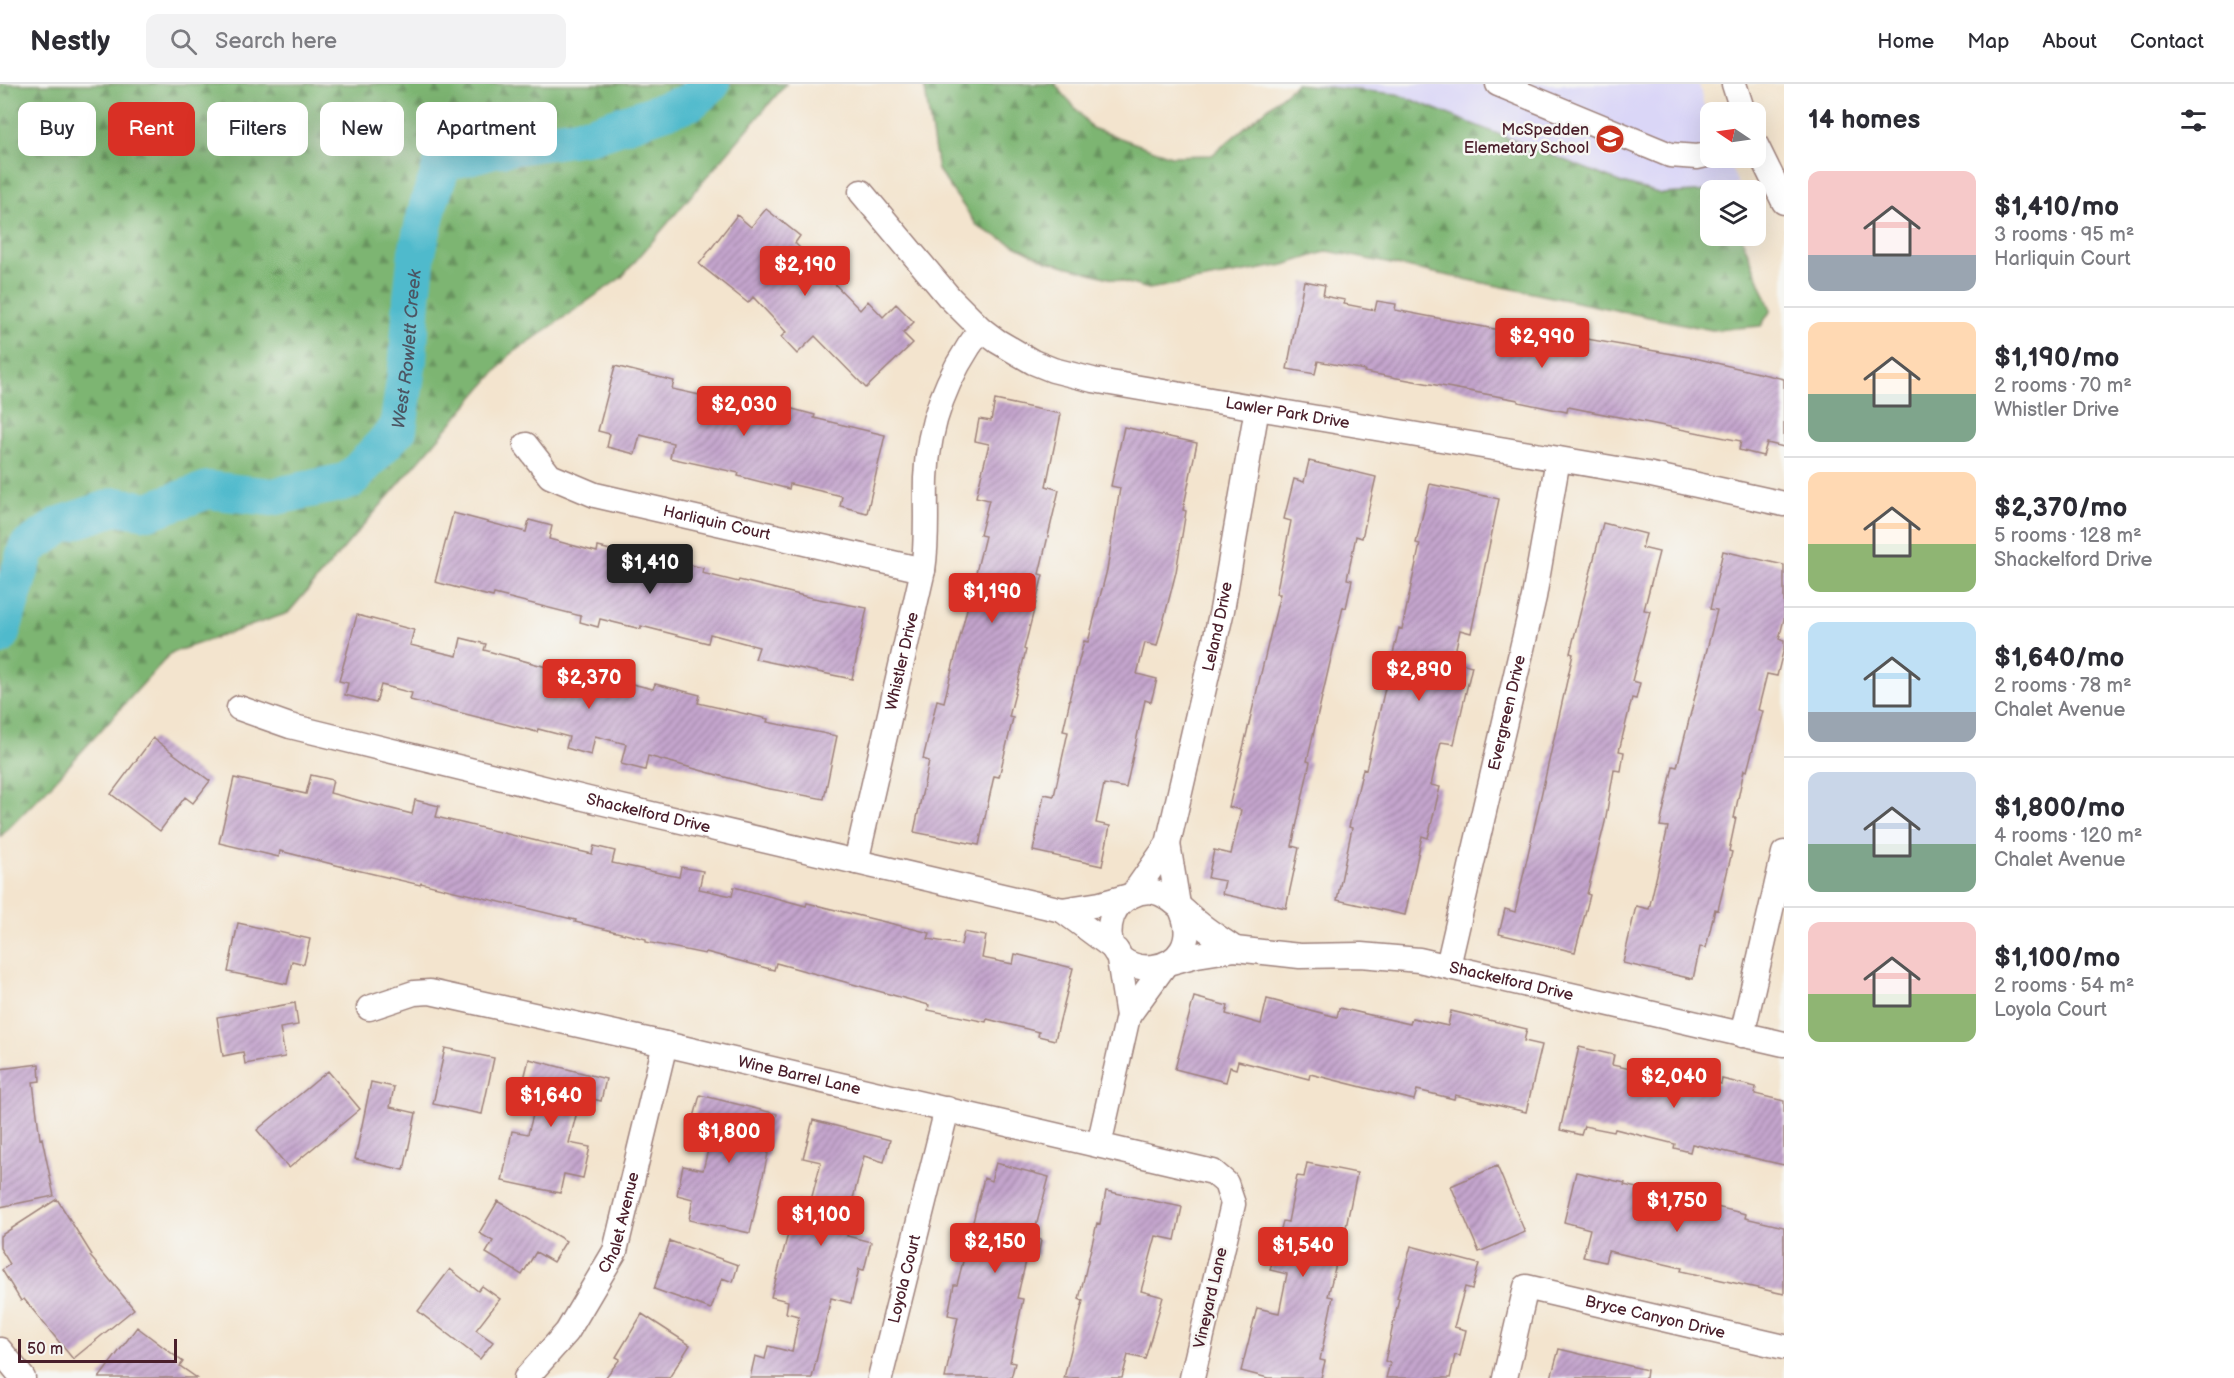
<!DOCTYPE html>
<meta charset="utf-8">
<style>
:root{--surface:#fff;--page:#f2f2f3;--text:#2b2b33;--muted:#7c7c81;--line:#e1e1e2;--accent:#d93025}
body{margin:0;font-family:"Balsamiq Sans",sans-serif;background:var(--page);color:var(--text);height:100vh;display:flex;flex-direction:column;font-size:22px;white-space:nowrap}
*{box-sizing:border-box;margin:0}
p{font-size:20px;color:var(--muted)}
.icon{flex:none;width:33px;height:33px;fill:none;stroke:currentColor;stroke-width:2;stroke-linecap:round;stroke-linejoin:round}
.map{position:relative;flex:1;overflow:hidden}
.panel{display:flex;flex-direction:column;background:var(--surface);width:450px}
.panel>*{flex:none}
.banner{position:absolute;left:18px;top:18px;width:570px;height:54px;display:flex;gap:12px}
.needle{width:39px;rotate:283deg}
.buttons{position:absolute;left:1700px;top:18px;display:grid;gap:12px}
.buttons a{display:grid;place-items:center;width:66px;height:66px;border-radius:12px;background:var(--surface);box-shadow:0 6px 24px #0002;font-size:30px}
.scale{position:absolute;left:18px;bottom:15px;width:159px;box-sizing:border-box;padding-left:6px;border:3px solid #4a1f2b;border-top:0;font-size:16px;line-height:21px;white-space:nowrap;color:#4a1f2b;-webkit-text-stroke:4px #f6f6f2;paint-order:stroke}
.price{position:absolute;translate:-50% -51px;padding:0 14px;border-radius:6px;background:var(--accent);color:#fff;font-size:20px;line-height:39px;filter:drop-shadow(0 2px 3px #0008)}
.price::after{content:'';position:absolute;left:50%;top:36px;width:18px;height:14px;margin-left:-9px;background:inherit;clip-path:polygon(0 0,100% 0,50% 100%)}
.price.active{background:#222;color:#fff}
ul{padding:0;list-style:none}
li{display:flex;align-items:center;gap:18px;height:150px;padding:0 24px}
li+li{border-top:2px solid var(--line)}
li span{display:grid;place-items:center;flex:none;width:168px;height:120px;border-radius:12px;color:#555}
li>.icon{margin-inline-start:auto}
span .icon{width:72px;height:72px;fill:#fffc;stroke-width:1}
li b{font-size:26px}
h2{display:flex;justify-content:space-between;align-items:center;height:72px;padding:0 24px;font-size:26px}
.tag{padding:0 21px;border-radius:12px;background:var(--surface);box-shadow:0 6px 24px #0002;font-size:21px;line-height:54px}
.tag.active{background:var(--accent);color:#fff}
header{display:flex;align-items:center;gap:36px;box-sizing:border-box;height:84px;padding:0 30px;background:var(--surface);border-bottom:2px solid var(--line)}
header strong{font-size:28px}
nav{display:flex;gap:33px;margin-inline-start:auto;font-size:21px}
.search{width:420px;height:54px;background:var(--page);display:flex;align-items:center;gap:15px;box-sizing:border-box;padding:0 21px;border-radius:12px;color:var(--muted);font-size:22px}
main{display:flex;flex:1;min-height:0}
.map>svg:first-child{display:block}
.built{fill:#dad6f7}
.forest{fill:url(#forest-firs);stroke:#646a4e;stroke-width:1.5}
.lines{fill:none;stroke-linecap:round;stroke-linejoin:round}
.river{stroke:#4fbacc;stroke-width:38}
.building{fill:url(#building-hatch)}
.minor-casing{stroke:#9e827c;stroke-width:27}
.minor{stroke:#fff;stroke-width:24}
.labels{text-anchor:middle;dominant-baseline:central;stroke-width:5;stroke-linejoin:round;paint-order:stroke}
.poi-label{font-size:16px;fill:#4a1f2b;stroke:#f6f6f2;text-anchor:end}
.street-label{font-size:16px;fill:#4a1f2b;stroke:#f6f6f2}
.water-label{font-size:18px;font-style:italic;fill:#4c5563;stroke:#f6f6f2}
</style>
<header>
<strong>Nestly</strong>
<div class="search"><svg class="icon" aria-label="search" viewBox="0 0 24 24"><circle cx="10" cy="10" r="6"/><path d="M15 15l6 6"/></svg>Search here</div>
<nav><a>Home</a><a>Map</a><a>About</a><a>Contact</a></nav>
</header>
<main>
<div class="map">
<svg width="1784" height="1294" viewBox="0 0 1784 1294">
<defs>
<pattern id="forest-firs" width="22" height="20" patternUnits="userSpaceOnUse" patternTransform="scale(1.5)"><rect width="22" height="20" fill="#7db572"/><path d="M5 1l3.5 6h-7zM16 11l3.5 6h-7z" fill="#68935e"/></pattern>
<pattern id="building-hatch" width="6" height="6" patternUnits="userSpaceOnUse" patternTransform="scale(1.5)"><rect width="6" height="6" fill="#c4a5cd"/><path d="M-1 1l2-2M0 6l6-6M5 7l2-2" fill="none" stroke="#a186a7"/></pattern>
</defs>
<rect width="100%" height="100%" fill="#f6f6f2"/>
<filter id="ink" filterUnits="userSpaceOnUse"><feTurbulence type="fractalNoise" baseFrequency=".0167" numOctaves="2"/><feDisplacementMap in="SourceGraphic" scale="12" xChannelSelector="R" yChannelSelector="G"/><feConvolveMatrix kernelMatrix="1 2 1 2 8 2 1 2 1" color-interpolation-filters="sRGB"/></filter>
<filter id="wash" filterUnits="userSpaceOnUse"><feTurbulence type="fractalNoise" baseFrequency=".008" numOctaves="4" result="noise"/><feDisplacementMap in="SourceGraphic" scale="24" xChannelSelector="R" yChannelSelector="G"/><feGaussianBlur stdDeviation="1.35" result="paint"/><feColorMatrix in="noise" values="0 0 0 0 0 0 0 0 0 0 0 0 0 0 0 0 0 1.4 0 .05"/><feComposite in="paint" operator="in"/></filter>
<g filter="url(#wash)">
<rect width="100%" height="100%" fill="#f3e4ce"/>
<path class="built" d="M1307 0H1699L1704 22 1710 36V74H1727L1738 100 1722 106 1662 110 1622 99 1397 10Z"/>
<path class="forest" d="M0 0H786L622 193 510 271 288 529 171 569 52 700 0 753Z
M924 0H1055L1092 44 1171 72 1212 71 1296 0 1397 10 1622 99 1662 110 1710 107V152H1741L1771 226 1761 242 1712 246 1328 167 1284 181 1149 205 1047 177 978 143 938 86Z"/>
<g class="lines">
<path class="river" id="s1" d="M0 552 27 464 61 441 117 422 148 427 208 406 272 413 349 397 398 345 408 276 412 214 417 168 429 118 443 79 494 65 591 51 690 18 711 0"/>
</g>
<g id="blocks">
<path class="building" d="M766 125 800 152 795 159 860 226 868 217 883 233 896 220 914 238 903 249 913 259 866 304 815 252 797 270 781 253 786 248 753 213 748 219 699 180 737 131 751 143Z
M1304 197 1325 201 1323 212 1345 216 1344 220 1375 226 1377 217 1396 220 1395 226 1521 250 1523 239 1582 251 1581 254 1695 274 1784 295V363L1767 359 1763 372 1739 366 1741 357 1568 323 1567 328 1518 318V316L1364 288 1365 286 1318 277 1315 290 1287 285Z
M615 282 674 297 672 305 755 323 756 317 768 320 771 307 787 311 785 323 815 331 814 334 885 351 867 429 840 422 842 412 790 400 789 405 738 392 739 389 670 374 673 359 640 351 635 370 607 363 610 350 598 347Z
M995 316 1061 330 1046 402 1059 406 1039 490 1043 491 1024 565 1026 566 1009 633 1013 634 999 693 994 692 979 761 914 748 929 677 923 675 937 616 944 618 985 452 980 451 989 416 976 413 989 360 975 357 979 335 991 337Z
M1124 343 1197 359 1183 426 1186 427 1176 488 1157 562 1145 559 1137 590 1157 595 1151 618 1145 616 1126 704 1104 700 1096 739 1110 742 1102 782 1033 767 1044 710 1054 712 1068 648 1063 647 1070 616H1069L1084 557 1088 558 1107 486 1120 404 1111 402Z
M1309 377 1376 393 1362 454 1356 452 1347 495 1352 496 1346 524 1343 523 1307 677 1310 678 1292 762 1299 764 1286 824 1222 810 1225 797 1208 794 1214 766 1231 770 1241 726 1229 723 1280 510H1276L1291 437 1284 435 1294 395 1304 398Z
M1430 400 1499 415 1471 549 1460 546 1453 577 1472 582 1454 660 1441 658 1431 701 1440 703 1428 754 1422 752 1405 831 1337 816 1352 744 1349 743 1363 685 1366 686 1399 544 1402 545 1420 460 1416 459Z
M453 429 526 448 529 436 552 442 549 455 597 468 598 463 669 480 670 476 703 484 702 489 738 498 739 496 808 513 867 524 852 595 755 575 759 563 710 550 708 559 641 542V545L600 535 598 543 580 538 581 532 494 510 493 513 435 498Z
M1603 439 1646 450 1642 464 1659 468 1644 526 1650 527 1632 597 1640 599 1636 615 1632 614 1619 667 1624 668 1621 687 1614 686 1605 738 1587 810 1590 811 1575 868 1499 850 1505 825 1515 828 1573 570 1570 569Z
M1723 467 1784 481V535L1779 555 1784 557V564L1777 592 1767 590 1758 626 1763 627 1747 687 1744 686 1734 734H1736L1729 767 1732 768 1718 826 1715 825 1706 864 1700 863 1693 895 1623 879 1636 822 1649 825 1668 743 1660 742 1673 682 1677 683 1717 526 1710 525Z
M357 531 414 546 410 561 457 572 461 554 486 560 484 566 569 589 570 585 653 605 655 600 700 611 698 619 768 635 767 638 837 652 824 715 765 704 648 672 645 686 621 680 626 660 595 652 591 671 566 664 569 653 538 645 537 648 410 616 412 609 381 601 376 619 345 611 348 599 339 597Z
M153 654 210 697 193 719 185 713 160 747 111 710Z
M311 691 333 696 330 709 364 718 412 730 415 716 439 722 436 733 592 770 594 762 615 767 612 779 679 793 681 783 703 787 699 805 732 812 734 803 806 822 807 819 930 849 928 855 961 861 964 848 986 852 982 874 1013 880 1015 870 1073 884 1055 956 1038 952 1039 948 987 935 986 938 928 926 929 921 776 879 774 886 706 868 705 870 646 858V855L575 838 576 836 421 799 420 801 348 784 280 767 279 773 219 759 234 694 306 710Z
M238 839 310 855 304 880 292 877 287 900 228 888Z
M1194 913 1228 922 1226 930 1261 940 1267 915 1337 933 1339 924 1410 940 1412 934 1448 942 1451 927 1527 945 1524 957 1542 961 1526 1028 1455 1011 1454 1015 1417 1006 1414 1016 1310 990 1309 995 1238 977 1236 985 1230 983 1226 998 1175 985Z
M295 919 298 941 280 944 285 973 245 980 243 968 223 972 217 933Z
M1579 963 1614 971 1612 981 1649 989 1650 982 1721 1000 1722 995 1756 1003 1755 1010 1784 1017V1081L1692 1060 1690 1068 1674 1064 1675 1060 1615 1045 1614 1048 1584 1042 1581 1051 1560 1046Z
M445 964 494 974 482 1030 433 1020Z
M529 975 606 995 601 1017 581 1012 569 1059 590 1063 583 1094 564 1090 560 1109 502 1097 512 1047 528 1050 537 1016 520 1011Z
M39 980 40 997 33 998 40 1055 42 1054 54 1112 0 1123V985Z
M328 987 360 1025 289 1084 257 1046Z
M371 998 394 1003 390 1023 416 1029 404 1086 355 1075Z
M700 1011 777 1030 750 1149 689 1136 693 1115 677 1111 683 1082 703 1086 713 1046 692 1041Z
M813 1036 890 1056 884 1078 864 1072 849 1130 853 1131 847 1152 871 1158 864 1186 859 1185 851 1219 831 1214 812 1294H750L755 1272 765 1275 768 1262 792 1268 799 1232 786 1229 788 1217 771 1213 797 1117 810 1120 821 1078 803 1074Z
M996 1079 1049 1093 1033 1154 1041 1156 1038 1172 1028 1169 1017 1214 1023 1215 1010 1278 1015 1279 1011 1294H945L958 1233 948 1231 954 1201H957L984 1094 991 1097Z
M1307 1079 1357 1089 1341 1168H1339L1328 1212 1333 1213 1320 1276 1325 1277 1321 1294H1268L1241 1287 1257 1224 1279 1229 1287 1190 1270 1186 1283 1137 1288 1138 1297 1092 1304 1093Z
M1497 1082 1525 1148 1479 1168 1451 1102Z
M1576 1088 1625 1099 1624 1101 1746 1130 1745 1134 1784 1143V1210L1681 1187 1682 1184 1608 1167 1605 1178 1583 1173 1590 1145 1564 1138Z
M1106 1107 1182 1123 1175 1156 1156 1152 1141 1207 1163 1213 1145 1275 1128 1271 1122 1294H1064L1083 1217 1079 1215 1097 1139 1100 1140Z
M57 1115 92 1171 90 1172 134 1225 73 1275 24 1215 21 1217 2 1186 10 1180 0 1164V1152Z
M498 1117 566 1157 553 1178 536 1168 522 1191 486 1169 493 1157 479 1149Z
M670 1157 738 1181 733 1198 722 1194 711 1225 654 1205Z
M1411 1162 1479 1180 1472 1205 1465 1203 1454 1243 1466 1246 1460 1272 1455 1271 1450 1294H1386L1390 1279 1385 1277 1399 1214H1397Z
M450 1185 478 1207 482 1202 500 1215 476 1246 493 1258 480 1275 418 1227Z
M642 1230 690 1261 669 1294H605L620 1275 616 1273Z
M137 1243 183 1278 180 1282 197 1294H99Z
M1559 1265 1647 1286 1646 1294H1551Z"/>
</g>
</g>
<g filter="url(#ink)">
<use href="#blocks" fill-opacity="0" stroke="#9e827c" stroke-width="1.5"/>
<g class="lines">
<g class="minor-casing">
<g id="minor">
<path d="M1498 0 1670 71 1697 73 1710 70"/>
<path d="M1734 0 1743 28"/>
<path d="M1755 59 1784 118"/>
<path id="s2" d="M861 108 949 213 981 245 997 257 1033 278 1053 286 1093 296 1647 390 1784 420"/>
<path id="s3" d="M526 361 550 392 595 411 923 486"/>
<path id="s4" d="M239 624 290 642 600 718 1062 826 1100 820 1129 812"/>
<path d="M1168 760 1178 821"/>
<path id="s5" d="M856 778 923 486C928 453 925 426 926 394 928 338 948 289 981 245"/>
<path id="s6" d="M1133 810 1168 760 1222 526 1257 324"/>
<path d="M1181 825C1212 895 1101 904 1110 841 1112 828 1120 817 1131 812 1160 796 1177 823 1197 838 1209 848 1222 856 1235 865"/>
<path d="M1062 826 1116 866"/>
<path id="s7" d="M1168 879 1197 871 1235 865 1300 872 1361 871 1419 876 1784 960"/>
<path id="s8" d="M1448 882 1534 513 1558 375"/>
<path id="s9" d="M369 924 414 909 430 908 665 960 1213 1088 1226 1099 1233 1120 1192 1294"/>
<path d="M1128 932 1165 881"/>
<path d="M1742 951 1784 769"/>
<path d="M1099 1061 1128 932 1118 869"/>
<path d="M0 1266 23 1294"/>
<path id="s10" d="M526 1294 567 1248 615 1167 665 960"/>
<path id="s11" d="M880 1294 947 1025"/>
<path id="s12" d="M1505 1294 1526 1203 1784 1263"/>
</g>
</g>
<use href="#minor" class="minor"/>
</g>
</g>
<defs>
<g id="school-disc" transform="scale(1.5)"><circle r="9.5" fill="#c8321e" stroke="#f6f6f2"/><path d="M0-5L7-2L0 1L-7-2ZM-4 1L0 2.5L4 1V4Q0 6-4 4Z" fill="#fff"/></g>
</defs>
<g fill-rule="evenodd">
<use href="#school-disc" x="1610" y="55"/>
</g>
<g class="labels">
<g class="poi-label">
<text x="1589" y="46">McSpedden<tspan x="1589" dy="18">Elemetary School</tspan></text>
</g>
<g class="street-label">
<text stroke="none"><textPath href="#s2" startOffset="504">Lawler Park Drive</textPath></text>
<text stroke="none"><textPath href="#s3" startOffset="213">Harliquin Court</textPath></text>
<text stroke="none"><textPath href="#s6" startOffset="284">Leland Drive</textPath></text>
<text stroke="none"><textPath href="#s5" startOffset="206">Whistler Drive</textPath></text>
<text stroke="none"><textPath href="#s8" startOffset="260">Evergreen Drive</textPath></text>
<text stroke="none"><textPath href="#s4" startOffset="423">Shackelford Drive</textPath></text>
<text stroke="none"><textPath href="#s7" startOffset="348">Shackelford Drive</textPath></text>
<text stroke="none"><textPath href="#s9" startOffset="442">Wine Barrel Lane</textPath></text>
<text stroke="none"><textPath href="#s10" startOffset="184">Chalet Avenue</textPath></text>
<text stroke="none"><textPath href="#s11" startOffset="102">Loyola Court</textPath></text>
<text transform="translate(1211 1214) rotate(-77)">Vineyard Lane</text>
<text stroke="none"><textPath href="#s12" startOffset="226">Bryce Canyon Drive</textPath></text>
</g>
<g class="water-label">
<text stroke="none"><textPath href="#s1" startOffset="582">West Rowlett Creek</textPath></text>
</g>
</g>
</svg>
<div class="buttons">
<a><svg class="needle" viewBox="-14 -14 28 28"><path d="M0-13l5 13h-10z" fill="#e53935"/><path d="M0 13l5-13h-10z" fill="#7c7c81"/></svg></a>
<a><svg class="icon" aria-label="layers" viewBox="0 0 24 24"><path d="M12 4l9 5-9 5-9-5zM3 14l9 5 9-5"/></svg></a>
</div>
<div class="scale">50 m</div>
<b class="price" style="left:805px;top:213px">$2,190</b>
<b class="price" style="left:1542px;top:285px">$2,990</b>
<b class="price" style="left:744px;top:353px">$2,030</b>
<b class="price active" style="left:650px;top:511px">$1,410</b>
<b class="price" style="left:992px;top:540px">$1,190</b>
<b class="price" style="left:1419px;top:618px">$2,890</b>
<b class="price" style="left:589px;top:626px">$2,370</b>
<b class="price" style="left:1674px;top:1025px">$2,040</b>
<b class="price" style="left:551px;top:1044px">$1,640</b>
<b class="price" style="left:729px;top:1080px">$1,800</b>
<b class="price" style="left:1677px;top:1149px">$1,750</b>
<b class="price" style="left:821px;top:1163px">$1,100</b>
<b class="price" style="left:995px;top:1190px">$2,150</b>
<b class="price" style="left:1303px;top:1194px">$1,540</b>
<div class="banner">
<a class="tag">Buy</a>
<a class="tag active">Rent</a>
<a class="tag">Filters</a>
<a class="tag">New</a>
<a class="tag">Apartment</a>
</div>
</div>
<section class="panel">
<h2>14 homes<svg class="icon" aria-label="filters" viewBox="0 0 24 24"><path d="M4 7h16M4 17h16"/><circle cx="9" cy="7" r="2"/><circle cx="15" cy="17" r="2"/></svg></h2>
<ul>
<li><span style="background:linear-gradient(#f6c9c9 70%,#9aa5b1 0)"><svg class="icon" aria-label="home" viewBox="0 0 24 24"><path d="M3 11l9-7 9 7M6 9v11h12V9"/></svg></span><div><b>$1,410/mo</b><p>3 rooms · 95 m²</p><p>Harliquin Court</p></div></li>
<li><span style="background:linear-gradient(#ffd9b3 60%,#7fa58c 0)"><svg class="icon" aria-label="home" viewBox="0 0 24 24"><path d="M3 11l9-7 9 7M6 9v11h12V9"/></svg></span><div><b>$1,190/mo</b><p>2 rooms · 70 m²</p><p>Whistler Drive</p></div></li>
<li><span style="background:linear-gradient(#ffd9b3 60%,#8fb573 0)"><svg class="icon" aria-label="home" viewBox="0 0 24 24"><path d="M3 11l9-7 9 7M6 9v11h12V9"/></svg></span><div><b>$2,370/mo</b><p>5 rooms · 128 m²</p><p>Shackelford Drive</p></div></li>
<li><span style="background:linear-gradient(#bfe0f5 75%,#9aa5b1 0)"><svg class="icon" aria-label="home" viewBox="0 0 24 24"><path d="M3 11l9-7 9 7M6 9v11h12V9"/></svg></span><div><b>$1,640/mo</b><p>2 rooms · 78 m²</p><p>Chalet Avenue</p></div></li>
<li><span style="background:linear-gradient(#c9d6e8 60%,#7fa58c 0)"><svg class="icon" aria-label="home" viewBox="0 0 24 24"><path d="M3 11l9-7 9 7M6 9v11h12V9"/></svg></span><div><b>$1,800/mo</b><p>4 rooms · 120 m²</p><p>Chalet Avenue</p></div></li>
<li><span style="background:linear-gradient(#f6c9c9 60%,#8fb573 0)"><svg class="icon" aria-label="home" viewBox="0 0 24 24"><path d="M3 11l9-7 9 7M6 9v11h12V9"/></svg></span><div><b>$1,100/mo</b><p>2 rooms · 54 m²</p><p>Loyola Court</p></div></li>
</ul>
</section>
</main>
